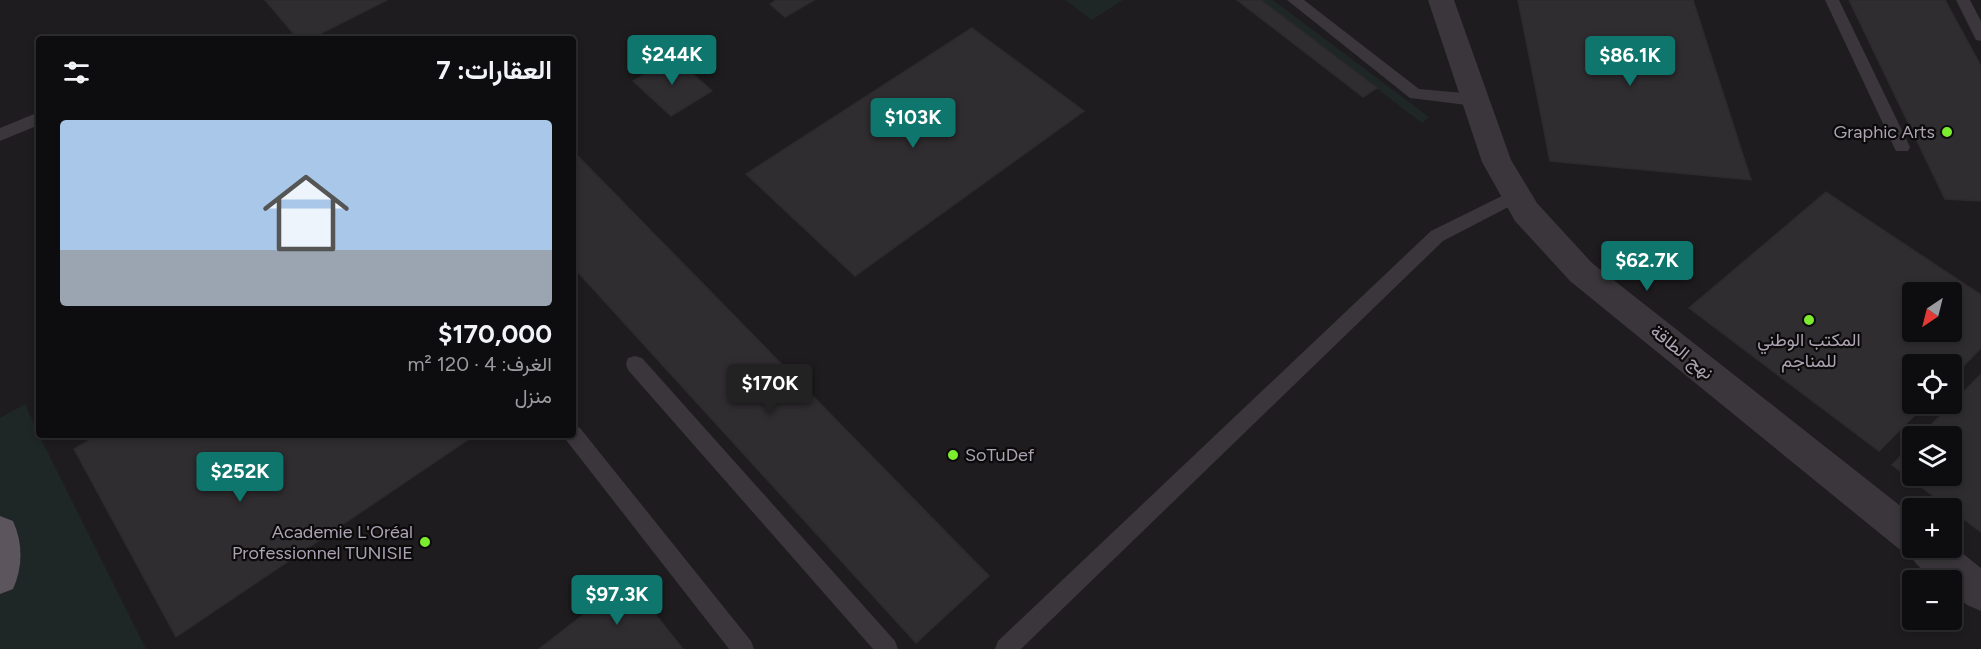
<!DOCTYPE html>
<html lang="ar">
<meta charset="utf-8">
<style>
:root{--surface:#0d0c0e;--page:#1b1a1c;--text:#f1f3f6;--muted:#9a9b9e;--line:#2d2c2e;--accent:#0f766e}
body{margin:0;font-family:Figtree,Vazirmatn,sans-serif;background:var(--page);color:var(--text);direction:rtl;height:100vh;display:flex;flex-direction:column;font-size:22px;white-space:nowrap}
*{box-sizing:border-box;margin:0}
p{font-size:20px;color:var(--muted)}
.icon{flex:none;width:33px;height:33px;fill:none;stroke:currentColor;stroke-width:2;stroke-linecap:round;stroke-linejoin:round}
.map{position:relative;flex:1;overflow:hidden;direction:ltr}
.panel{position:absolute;left:36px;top:36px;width:540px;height:402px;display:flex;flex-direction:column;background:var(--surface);border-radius:6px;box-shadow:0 3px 9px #0003,0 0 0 2px var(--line);direction:rtl}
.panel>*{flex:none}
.needle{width:39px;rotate:215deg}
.tools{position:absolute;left:1902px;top:282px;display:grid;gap:12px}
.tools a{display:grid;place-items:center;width:60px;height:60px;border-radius:6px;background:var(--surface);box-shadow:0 3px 9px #0003,0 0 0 2px var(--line);font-size:30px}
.price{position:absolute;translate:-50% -51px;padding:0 14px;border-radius:6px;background:var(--accent);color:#fff;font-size:20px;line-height:39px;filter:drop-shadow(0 2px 3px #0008)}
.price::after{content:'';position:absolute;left:50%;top:36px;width:18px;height:14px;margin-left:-9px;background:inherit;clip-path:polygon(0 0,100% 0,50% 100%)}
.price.current{background:#222;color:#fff}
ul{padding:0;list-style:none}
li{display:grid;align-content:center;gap:12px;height:318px;padding:0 24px}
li+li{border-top:2px solid var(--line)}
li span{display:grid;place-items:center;height:186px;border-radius:6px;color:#555}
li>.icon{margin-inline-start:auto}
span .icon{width:108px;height:108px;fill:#fffc;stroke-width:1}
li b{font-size:26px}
h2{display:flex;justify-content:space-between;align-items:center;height:72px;padding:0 24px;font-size:26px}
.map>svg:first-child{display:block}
.built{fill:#1e1c1e;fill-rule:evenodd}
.green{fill:#1f2626}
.building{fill:#302d31;stroke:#2d2a2d;stroke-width:1.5;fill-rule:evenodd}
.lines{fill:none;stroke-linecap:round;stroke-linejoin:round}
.service{fill:#3a363b;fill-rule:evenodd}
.tertiary{fill:#3a363b;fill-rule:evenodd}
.trunk{fill:#5c555e;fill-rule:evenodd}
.poi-dot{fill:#7cec2e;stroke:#0c0b0c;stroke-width:2}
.labels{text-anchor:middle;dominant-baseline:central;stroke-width:4.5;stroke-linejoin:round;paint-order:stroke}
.poi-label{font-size:18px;fill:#aca2b2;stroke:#0c0b0c;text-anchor:end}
.street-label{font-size:18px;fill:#aca2b2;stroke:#0c0b0c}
</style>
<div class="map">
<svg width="1981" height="649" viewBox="0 0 1981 649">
<rect width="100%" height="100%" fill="#111012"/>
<path class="built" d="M0 0H1981V649H0ZM39 39H573V435H39ZM1912 292H1952V332H1912ZM1912 364H1952V404H1912ZM1912 436H1952V476H1912ZM1912 508H1952V548H1912ZM1912 580H1952V620H1912Z"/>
<path class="green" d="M1065 0H1123L1092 20Z
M1261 0H1273L1429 117 1422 123Z
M25 404 39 435 146 649H0V418Z"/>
<path class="building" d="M265 0H387L310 39H298Z
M776 0H814L785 17 770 4Z
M1237 0H1261L1377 88 1363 97Z
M1518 0H1693L1751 180 1550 161Z
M1849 0H1945L1981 66V201L1945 199Z
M972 28 1084 111 855 276 746 174Z
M674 57 712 91 671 116 633 81Z
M573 151 989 576 916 643 573 267Z
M1826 192 1981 295V348L1952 378V364H1912V404H1926L1879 451 1689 308ZM1912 292H1952V332H1912Z
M1981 374V532L1892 465 1912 444V476H1952V436H1920Z
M98 435H475L176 637 74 449Z
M628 580 683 649H539Z"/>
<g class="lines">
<path class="service" d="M1287 0H1304L1419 89 1475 94 1481 96 1483 100 1481 104 1475 106 1410 98Z
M1825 0H1839L1910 147 1908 151H1896L1894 147Z
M1956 0H1970L1981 21V41L1976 40Z
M39 112V125L0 141V128Z
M1516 189 1522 190 1524 195 1522 200 1443 241 1021 649H995L998 641 1431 231Z
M635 356 642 358 895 641 898 649H873L628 370 626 364 628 358Z
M573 425 580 428 751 641 754 649H729L566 440 564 435H573Z"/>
<path class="tertiary" d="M1428 0H1454L1511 160 1537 203 1592 263 1912 515V548H1952V545L1981 568V611L1967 605 1952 592V580C1935 580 1917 570 1910 554L1899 549 1570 281 1515 221 1482 162Z"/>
<path class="trunk" d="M0 516 13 521C23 544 23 566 13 589L0 594Z"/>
</g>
<g class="poi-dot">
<circle cx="1947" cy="132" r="6"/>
<circle cx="1809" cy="320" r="6"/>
<circle cx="953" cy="455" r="6"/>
<circle cx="425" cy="542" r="6"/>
</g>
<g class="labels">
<g class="poi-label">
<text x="1935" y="132">Graphic Arts</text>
<text x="1809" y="340" text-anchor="middle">المكتب الوطني<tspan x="1809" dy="21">للمناجم</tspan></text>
<text x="965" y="455" text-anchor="start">SoTuDef</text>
<text x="413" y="532">Academie L'Oréal<tspan x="413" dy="21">Professionnel TUNISIE</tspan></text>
</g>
<g class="street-label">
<text transform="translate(1682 352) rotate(39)">نهج الطاقة</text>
</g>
</g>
</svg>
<div class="tools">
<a><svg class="needle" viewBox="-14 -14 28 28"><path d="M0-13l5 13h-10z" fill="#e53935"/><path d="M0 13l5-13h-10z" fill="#9a9b9e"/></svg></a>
<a><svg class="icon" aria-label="locate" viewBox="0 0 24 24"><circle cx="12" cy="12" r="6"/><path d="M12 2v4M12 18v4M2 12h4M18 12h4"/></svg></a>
<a><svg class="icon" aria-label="layers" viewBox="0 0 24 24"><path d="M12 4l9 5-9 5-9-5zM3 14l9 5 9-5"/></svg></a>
<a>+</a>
<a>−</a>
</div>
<b class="price" style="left:672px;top:86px">$244K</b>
<b class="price" style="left:1630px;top:87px">$86.1K</b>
<b class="price" style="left:913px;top:149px">$103K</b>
<b class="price" style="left:1647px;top:292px">$62.7K</b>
<b class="price current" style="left:770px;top:415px">$170K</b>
<b class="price" style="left:240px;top:503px">$252K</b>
<b class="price" style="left:617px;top:626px">$97.3K</b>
<section class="panel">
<h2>العقارات: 7<svg class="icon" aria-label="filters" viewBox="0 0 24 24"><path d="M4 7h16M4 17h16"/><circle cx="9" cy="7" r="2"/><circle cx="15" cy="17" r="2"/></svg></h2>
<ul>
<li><span style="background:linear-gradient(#a9c7e8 70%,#9aa5b1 0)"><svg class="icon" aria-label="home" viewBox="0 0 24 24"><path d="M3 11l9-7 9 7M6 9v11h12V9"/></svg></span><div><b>$170,000</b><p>الغرف: 4 · 120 m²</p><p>منزل</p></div></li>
</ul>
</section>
</div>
